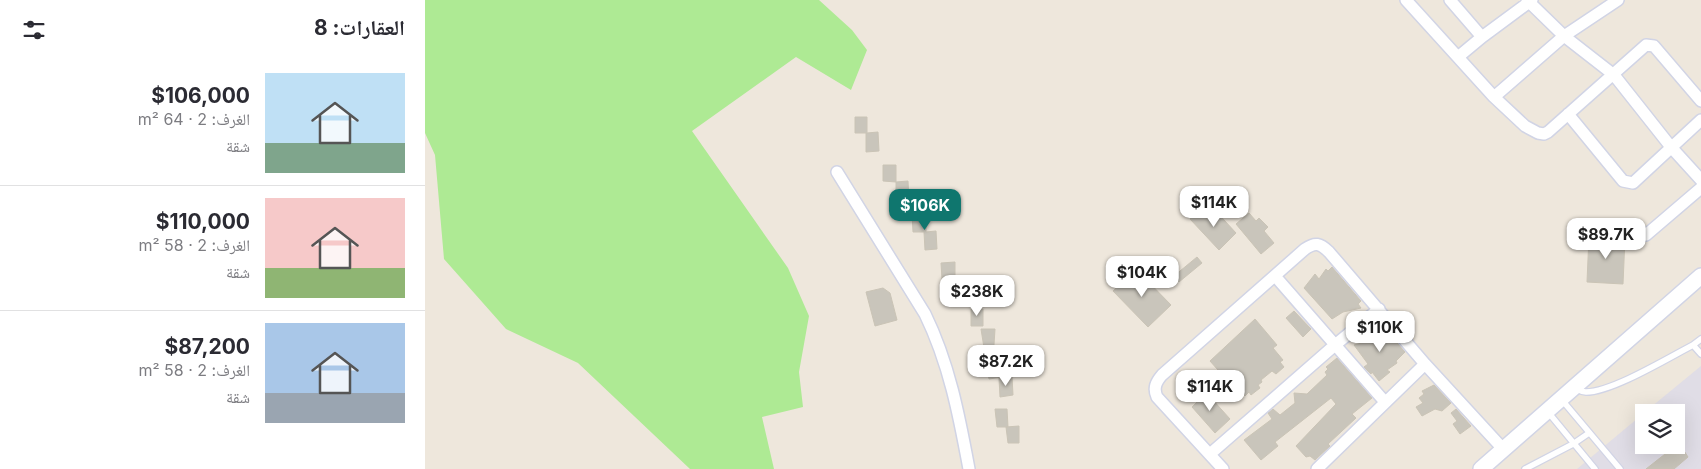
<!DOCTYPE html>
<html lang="ar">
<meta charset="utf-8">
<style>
:root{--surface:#fff;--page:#f2f2f3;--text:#2b2b33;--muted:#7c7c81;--line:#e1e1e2;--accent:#0f766e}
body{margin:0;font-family:Inter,"Noto Naskh Arabic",sans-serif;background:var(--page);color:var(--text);direction:rtl;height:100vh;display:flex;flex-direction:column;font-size:19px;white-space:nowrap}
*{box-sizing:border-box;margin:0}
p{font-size:16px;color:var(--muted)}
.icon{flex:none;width:28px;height:28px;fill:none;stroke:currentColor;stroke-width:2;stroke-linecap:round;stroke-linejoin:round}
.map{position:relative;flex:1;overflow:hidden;direction:ltr}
.side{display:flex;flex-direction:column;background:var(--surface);width:425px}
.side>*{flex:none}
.buttons{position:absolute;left:1210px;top:404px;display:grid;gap:10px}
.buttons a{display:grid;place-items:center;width:50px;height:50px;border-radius:0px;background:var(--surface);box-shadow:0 5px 20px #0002;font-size:25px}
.price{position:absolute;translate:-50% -42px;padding:0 11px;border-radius:10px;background:#fff;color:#222;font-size:16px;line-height:32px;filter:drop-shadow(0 1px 2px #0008)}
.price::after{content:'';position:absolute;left:50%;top:30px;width:15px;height:11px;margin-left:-8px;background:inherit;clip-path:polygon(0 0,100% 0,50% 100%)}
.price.active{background:var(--accent);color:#fff}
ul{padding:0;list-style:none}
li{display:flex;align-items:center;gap:15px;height:125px;padding:0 20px}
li+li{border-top:1px solid var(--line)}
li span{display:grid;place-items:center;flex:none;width:140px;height:100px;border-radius:0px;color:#555}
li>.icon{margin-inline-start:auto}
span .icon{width:60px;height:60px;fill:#fffc;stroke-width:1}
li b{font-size:21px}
h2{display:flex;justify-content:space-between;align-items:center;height:60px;padding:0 20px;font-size:21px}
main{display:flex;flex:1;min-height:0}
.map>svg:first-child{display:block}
.industrial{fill:#e0dde6}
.green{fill:#aeea94}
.building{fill:#c9c5bb;stroke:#cac4b6}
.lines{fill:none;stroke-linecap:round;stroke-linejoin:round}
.service-casing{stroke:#d1d4e5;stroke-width:8}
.minor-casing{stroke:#d1d4e5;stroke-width:14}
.tertiary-casing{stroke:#d1d4e5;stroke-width:18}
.service{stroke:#fff;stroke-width:5.5}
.minor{stroke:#fff;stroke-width:11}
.tertiary{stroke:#fff;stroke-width:15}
</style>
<main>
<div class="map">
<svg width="1276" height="469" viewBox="0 0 1276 469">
<rect width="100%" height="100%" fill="#eee7dc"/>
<path class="industrial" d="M1276 366V469H1152L1219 413V445H1251V412H1220Z"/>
<path class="green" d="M0 0H394L427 30 442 50 426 90 371 57 267 131 363 268 384 316 374 372 378 407 337 417 349 469H265L153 363 81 329 19 259 10 155 0 133Z"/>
<path class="building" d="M430 117H442V133L453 132 454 151 441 152V133H430Z
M458 165H471V182L483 181 484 200 471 201V182L458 181Z
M789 209 811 233 794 250 765 219 775 210 781 216Z
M824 213 831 221 834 218 843 227 839 231 849 243 836 254 811 224Z
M487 214H501V232L511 231 512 249 500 250 499 232H488Z
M1164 236 1200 238 1198 284 1162 282Z
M772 257 777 263 754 282 749 276Z
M530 262V278L517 279 516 263Z
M907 267 936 301 933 304 936 308 918 312 907 319 879 288 890 274 894 279 901 269 903 271Z
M711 269 746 305 723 327 688 291Z
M529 280H540L541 296 530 298Z
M458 288 465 293 472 320 450 326 441 292Z
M546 309H558V326H546Z
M869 311 886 329 878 337 861 318Z
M830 319 852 345 848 348 858 360 855 362 859 367 851 374 847 371 836 380 837 382 833 385 835 388 826 395 824 392 820 396 818 393 815 395 785 361Z
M959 328 980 352 971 361 972 363 962 370 965 372 954 381 947 372 946 374 939 367 943 364 929 345 941 342 936 337 947 332 949 335Z
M556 329H570L568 360 576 359 577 377 564 379Z
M912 358 947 398 927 414 931 418 903 444 905 446 890 460 885 456 881 457 871 446 911 404 906 398 850 442 853 446 836 460 819 440 847 419 843 413 848 409 855 415 870 403 869 393 882 394 902 375 900 372 903 369 901 367Z
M587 377 588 395 575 397 574 378Z
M1009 385 1026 403 1017 411 1010 409 997 416 991 407 998 403 994 398 999 394 997 391Z
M778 389 805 419 790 433 767 407 774 400 770 396Z
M570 409H582L583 427H572Z
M1031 409 1046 426 1035 434 1028 424 1032 421 1026 413Z
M594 426V443H583L581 427Z
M1254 443 1263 457 1249 469H1221Z"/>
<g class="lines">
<g class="service-casing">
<path id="service" d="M1268 345 1276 354
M1150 388C1154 390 1156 392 1161 392 1187 392 1243 358 1268 345L1276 339
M1137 400 1195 469
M1123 412 1170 469
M1100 469 1148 444 1164 433"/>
</g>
<g class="minor-casing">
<path id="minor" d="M981 0 1069 97 1100 126 1113 133 1119 134 1123 132 1221 45 1229 46 1276 101
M1025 0 1057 37 1107 0
M1102 0 1139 36 1189 75 1246 147 1276 180
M1033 57 1057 37
M1069 97 1139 36 1193 0
M1143 114 1198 181 1208 183 1276 120
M412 172 500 314C524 363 534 415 544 469
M1221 235 1276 188
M850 276 960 402
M785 454 910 345 954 309
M798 469 732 397C728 388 731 382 737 375L880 249C890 242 895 243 904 252L1000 364 1079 450
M892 469 1000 364"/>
</g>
<g class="tertiary-casing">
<path id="tertiary" d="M1056 469 1276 276"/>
</g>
<use href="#service" class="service"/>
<use href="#minor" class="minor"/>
<use href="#tertiary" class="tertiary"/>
</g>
</svg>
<div class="buttons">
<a><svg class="icon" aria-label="layers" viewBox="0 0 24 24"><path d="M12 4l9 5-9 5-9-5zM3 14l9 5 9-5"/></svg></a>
</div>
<b class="price" style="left:789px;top:228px">$114K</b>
<b class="price active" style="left:500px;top:231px">$106K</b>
<b class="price" style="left:1181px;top:260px">$89.7K</b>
<b class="price" style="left:717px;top:298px">$104K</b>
<b class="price" style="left:552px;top:317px">$238K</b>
<b class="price" style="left:955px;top:353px">$110K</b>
<b class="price" style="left:581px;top:387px">$87.2K</b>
<b class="price" style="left:785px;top:412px">$114K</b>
</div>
<section class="side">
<h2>العقارات: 8<svg class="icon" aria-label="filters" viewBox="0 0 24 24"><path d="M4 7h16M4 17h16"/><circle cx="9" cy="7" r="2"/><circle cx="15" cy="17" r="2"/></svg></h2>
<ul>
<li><span style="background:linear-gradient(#bfe0f5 70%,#7fa58c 0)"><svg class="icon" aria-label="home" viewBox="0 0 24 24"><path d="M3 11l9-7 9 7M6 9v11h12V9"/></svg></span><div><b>$106,000</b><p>الغرف: 2 · 64 m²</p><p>شقة</p></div></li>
<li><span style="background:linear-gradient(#f6c9c9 70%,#8fb573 0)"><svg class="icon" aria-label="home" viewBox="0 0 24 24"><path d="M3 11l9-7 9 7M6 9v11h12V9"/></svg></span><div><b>$110,000</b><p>الغرف: 2 · 58 m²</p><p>شقة</p></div></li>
<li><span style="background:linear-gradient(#a9c7e8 70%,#9aa5b1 0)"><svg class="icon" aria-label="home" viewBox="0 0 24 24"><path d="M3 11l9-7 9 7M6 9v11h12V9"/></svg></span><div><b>$87,200</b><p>الغرف: 2 · 58 m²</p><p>شقة</p></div></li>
</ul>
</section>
</main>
